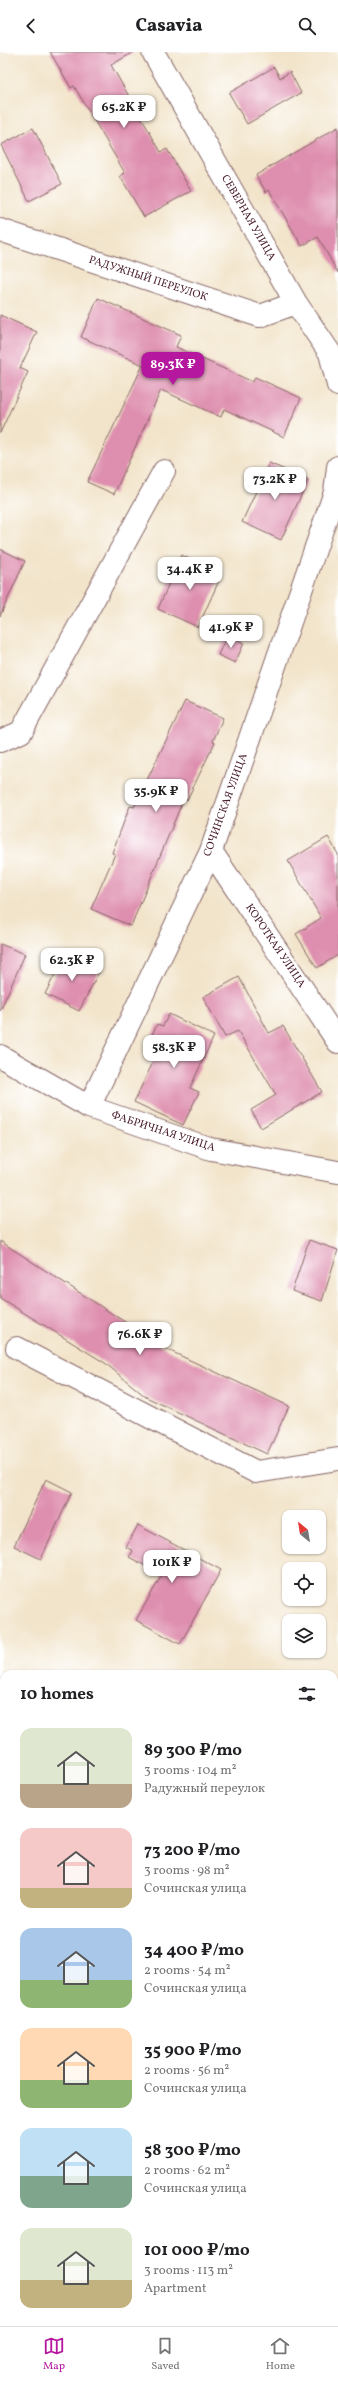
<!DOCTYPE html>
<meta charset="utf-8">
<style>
:root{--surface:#fff;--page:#f2f2f2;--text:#202124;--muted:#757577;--line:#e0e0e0;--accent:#b5179e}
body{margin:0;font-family:Vollkorn,serif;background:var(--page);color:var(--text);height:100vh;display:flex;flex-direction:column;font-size:15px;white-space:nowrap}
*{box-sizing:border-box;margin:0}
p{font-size:13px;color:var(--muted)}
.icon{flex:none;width:22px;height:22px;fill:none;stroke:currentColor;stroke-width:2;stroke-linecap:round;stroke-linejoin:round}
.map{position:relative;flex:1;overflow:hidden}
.sheet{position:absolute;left:0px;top:1618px;width:338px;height:656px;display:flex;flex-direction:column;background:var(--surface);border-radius:12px 12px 0 0;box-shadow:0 1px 3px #0004}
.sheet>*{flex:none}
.needle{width:26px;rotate:330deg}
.tools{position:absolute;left:282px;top:1458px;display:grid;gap:8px}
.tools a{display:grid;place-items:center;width:44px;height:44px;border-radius:8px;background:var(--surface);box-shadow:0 1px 3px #0004;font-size:20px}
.price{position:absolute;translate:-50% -34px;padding:0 9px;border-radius:8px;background:#fff;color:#222;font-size:13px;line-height:26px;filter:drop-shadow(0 1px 2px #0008)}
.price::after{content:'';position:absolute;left:50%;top:24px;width:12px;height:9px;margin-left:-6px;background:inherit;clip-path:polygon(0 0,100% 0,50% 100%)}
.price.selected{background:var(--accent);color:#fff}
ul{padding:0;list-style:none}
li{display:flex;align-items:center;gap:12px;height:100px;padding:0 20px}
li span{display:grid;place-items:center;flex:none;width:112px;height:80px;border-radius:12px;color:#555}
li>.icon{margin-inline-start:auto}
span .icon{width:48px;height:48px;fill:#fffc;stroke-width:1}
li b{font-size:17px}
h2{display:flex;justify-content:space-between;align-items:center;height:48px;padding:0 20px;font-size:17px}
header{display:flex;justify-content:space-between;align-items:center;height:52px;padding:0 20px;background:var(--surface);font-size:18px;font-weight:800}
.dock{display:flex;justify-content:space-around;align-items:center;height:56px;border-top:1px solid var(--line);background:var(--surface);font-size:11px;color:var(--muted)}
.dock a{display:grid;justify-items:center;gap:2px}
.dock .selected{color:var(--accent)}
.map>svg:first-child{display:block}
.building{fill:#de8eae}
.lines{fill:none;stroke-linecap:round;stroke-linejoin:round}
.minor-casing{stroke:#856463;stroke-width:24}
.minor{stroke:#fff;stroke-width:22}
.labels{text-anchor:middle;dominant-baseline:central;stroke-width:3.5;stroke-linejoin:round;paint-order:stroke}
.street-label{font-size:11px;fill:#4a1f2b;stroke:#fff}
</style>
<header><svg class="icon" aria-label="back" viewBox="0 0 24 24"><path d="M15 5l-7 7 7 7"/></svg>Casavia<svg class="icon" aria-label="search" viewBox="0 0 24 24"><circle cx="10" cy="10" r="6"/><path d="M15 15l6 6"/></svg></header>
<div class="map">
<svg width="338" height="2274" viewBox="0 0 338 2274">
<rect width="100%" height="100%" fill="#fff"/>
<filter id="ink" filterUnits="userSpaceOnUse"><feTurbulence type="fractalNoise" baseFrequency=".025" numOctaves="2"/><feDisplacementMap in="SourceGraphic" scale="8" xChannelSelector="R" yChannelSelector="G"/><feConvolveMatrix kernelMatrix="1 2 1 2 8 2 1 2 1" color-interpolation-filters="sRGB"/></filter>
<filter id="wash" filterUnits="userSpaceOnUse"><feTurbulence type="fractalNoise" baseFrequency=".012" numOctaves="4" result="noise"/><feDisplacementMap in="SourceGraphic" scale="16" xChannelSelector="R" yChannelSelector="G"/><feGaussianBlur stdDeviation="0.9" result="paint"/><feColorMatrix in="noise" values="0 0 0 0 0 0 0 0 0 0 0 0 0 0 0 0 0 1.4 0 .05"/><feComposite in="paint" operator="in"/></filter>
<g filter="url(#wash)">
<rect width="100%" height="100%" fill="#f2e4ca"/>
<g id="blocks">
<path class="building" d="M50 0H134L111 13 161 100 167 97 191 139 144 165 120 124 125 121 74 34 71 36Z
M274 15 280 26 290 20 301 41 247 72 229 41Z
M338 75V221L318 185 302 194 269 138 266 140 256 123Z
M33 76 62 132 29 149 1 93Z
M98 246 181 283 176 295 253 330 255 325 301 346 284 385 224 357 221 365 161 338 114 442 87 430 143 313 81 285Z
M0 263 37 280 20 316 28 320 0 381Z
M269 411 308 428 281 488 242 470Z
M0 497 25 509 0 564Z
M181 503 222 522 198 575 158 557Z
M227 583 244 591 235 611 218 603Z
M185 649 223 666 213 689 215 690 187 748 184 746 131 874 91 857 115 802 112 801 130 754 134 755Z
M328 785 338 802V903L317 916 296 882 321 866 288 809Z
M0 892 25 902 0 959Z
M66 901 100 918 79 959 45 942Z
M239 925 269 981 283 974 322 1040 261 1076 251 1058 276 1043 238 979 225 985 203 945Z
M169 962 214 984 190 1036 199 1040 183 1073 134 1050 155 1006 144 1000 157 972 163 974Z
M309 1188 338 1198 322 1249 292 1239Z
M0 1189 168 1298 289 1354 267 1402 146 1345 105 1311 0 1246Z
M46 1427 72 1440 41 1507 14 1494Z
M138 1473 221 1518 180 1592 136 1568 162 1523 129 1505 133 1499 126 1495Z"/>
</g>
</g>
<g filter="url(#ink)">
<use href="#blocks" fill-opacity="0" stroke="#856463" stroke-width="1"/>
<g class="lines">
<g class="minor-casing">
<path id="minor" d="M153 0 296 251 330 301 338 333
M0 178 260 264 296 251
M338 415 335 440 338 445
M0 689 21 680 164 419
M211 799 338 990
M0 1004 89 1055 211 1097 338 1120
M89 1055 211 799 335 440
M17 1296 256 1420 338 1407"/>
</g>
<use href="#minor" class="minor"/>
</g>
</g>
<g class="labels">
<g class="street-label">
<text transform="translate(248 166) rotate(60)">СЕВЕРНАЯ УЛИЦА</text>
<text transform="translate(148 227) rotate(18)">РАДУЖНЫЙ ПЕРЕУЛОК</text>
<text transform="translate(226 753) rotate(-70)">СОЧИНСКАЯ УЛИЦА</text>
<text transform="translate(275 894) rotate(56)">КОРОТКАЯ УЛИЦА</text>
<text transform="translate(163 1080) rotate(18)">ФАБРИЧНАЯ УЛИЦА</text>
</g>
</g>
</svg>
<div class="tools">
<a><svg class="needle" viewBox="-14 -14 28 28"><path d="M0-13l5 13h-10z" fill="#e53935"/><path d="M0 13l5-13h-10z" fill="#757577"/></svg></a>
<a><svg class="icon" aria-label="locate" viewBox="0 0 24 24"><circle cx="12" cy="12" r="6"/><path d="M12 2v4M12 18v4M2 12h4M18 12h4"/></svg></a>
<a><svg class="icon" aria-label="layers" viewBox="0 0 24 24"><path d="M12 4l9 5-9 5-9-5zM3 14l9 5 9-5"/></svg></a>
</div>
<b class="price" style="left:124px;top:77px">65.2K ₽</b>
<b class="price selected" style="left:173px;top:334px">89.3K ₽</b>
<b class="price" style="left:275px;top:449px">73.2K ₽</b>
<b class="price" style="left:190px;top:539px">34.4K ₽</b>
<b class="price" style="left:231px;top:597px">41.9K ₽</b>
<b class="price" style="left:156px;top:761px">35.9K ₽</b>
<b class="price" style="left:72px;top:930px">62.3K ₽</b>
<b class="price" style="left:174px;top:1017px">58.3K ₽</b>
<b class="price" style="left:140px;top:1304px">76.6K ₽</b>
<b class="price" style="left:172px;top:1532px">101K ₽</b>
<section class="sheet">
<h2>10 homes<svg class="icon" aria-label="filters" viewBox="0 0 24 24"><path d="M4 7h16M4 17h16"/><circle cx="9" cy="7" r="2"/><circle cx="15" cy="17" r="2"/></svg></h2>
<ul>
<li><span style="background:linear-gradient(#dfe7d0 70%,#b9a48a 0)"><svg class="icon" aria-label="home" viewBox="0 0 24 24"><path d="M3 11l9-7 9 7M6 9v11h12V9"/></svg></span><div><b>89 300 ₽/mo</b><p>3 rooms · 104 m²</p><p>Радужный переулок</p></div></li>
<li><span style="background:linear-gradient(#f6c9c9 75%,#c2b280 0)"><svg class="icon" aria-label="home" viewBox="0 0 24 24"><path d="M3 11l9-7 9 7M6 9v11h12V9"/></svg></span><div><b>73 200 ₽/mo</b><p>3 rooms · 98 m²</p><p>Сочинская улица</p></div></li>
<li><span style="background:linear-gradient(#a9c7e8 65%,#8fb573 0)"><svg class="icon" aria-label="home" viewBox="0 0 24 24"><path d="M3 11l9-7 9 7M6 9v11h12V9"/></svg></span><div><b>34 400 ₽/mo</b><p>2 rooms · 54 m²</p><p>Сочинская улица</p></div></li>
<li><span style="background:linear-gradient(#ffd9b3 65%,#8fb573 0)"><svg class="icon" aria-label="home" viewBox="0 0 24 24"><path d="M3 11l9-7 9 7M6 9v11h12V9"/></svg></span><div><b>35 900 ₽/mo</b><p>2 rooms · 56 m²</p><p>Сочинская улица</p></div></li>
<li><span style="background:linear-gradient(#bfe0f5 60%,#7fa58c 0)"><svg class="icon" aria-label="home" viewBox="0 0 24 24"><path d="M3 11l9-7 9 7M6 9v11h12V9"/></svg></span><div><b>58 300 ₽/mo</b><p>2 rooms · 62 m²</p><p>Сочинская улица</p></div></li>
<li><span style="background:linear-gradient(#dfe7d0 65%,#c2b280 0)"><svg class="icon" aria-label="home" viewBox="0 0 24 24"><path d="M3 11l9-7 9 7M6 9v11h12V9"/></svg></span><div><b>101 000 ₽/mo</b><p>3 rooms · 113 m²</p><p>Apartment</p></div></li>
</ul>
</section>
</div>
<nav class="dock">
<a class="selected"><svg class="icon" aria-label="map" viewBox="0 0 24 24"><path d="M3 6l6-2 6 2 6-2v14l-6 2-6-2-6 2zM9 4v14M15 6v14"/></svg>Map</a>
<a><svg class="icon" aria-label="saved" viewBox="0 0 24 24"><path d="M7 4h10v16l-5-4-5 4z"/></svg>Saved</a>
<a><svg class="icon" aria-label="home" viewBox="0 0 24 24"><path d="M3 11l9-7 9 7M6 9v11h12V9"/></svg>Home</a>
</nav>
